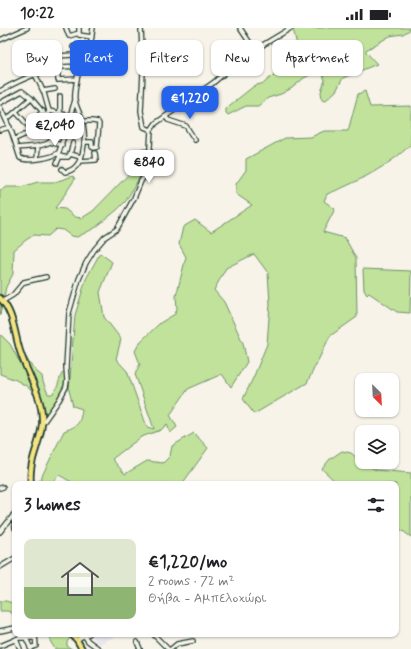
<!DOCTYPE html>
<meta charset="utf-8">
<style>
:root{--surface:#fff;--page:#f6f6f6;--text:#202124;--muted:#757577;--accent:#2563eb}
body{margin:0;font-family:Mynerve,sans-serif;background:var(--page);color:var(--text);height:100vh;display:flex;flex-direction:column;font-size:15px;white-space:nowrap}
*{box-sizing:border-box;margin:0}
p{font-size:13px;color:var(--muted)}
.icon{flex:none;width:22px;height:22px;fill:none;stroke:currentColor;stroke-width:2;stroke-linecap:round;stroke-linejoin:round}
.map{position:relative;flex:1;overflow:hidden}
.panel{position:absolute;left:12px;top:453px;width:387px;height:156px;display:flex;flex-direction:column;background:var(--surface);border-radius:8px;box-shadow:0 1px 3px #0004}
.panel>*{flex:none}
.guide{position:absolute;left:12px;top:12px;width:387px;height:36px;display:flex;gap:8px}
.needle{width:26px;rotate:156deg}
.controls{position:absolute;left:355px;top:345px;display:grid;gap:8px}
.controls a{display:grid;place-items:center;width:44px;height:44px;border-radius:8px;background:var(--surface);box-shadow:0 1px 3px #0004;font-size:20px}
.price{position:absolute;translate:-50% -34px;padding:0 9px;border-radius:8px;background:#fff;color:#222;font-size:13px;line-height:26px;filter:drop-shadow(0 1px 2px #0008)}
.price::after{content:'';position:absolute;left:50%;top:24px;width:12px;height:9px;margin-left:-6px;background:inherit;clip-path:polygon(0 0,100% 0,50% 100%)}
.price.current{background:var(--accent);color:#fff}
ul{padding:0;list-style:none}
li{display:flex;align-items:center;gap:12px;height:100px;padding:0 12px}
li span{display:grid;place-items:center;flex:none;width:112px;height:80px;border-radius:8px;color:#555}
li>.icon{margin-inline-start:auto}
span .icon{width:48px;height:48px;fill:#fffc;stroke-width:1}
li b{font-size:17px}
h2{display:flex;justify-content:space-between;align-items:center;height:48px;padding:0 12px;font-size:17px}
.chip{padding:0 14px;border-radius:8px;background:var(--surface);box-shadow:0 1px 3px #0004;font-size:14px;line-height:36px}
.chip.current{background:var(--accent);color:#fff}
.status{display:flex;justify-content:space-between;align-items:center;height:28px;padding:0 20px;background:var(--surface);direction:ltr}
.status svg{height:11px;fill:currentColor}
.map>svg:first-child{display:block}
.built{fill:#e8e5ec}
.green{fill:#c0e29b;stroke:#709068}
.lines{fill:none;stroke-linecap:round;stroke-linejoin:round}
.minor-casing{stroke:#1f3d34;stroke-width:6}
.major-casing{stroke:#1f3d34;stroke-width:8}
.minor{stroke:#f7f3e8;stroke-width:3.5}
.major{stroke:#f5e381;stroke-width:4.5}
</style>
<div class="status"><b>10:22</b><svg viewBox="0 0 49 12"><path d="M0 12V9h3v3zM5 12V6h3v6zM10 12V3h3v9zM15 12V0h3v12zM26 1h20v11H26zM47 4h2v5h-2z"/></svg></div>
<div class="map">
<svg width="411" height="621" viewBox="0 0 411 621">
<rect width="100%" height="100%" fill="#f7f3e8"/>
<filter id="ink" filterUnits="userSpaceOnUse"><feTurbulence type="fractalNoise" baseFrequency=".025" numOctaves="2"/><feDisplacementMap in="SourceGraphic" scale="8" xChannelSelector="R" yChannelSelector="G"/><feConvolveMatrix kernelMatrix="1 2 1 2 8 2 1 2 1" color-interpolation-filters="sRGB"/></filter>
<g filter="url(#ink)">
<path class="built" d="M90 606H120L99 616Z"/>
<path class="green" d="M298 0H411V1L403 6 390 8 366 22V24L377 36 343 50 336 63 326 72 322 71 321 64 325 52 322 45 318 43 304 50 292 60 281 66 268 70 258 78H246L228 87 226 85V81L230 77 254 58 264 55 299 25 293 1Z
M365 63 370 79 411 78V116C391 137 354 156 327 166L324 173 335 181 323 204 345 210 356 230 357 289 330 308 307 355 254 386 243 371 254 348 267 316 270 276 268 245 254 226 226 240 214 262 224 274 243 315 247 334 231 359 222 346 188 361 170 387 177 399 170 405 167 396 161 402 141 409 112 431 125 446 147 433 163 435 170 428 172 418 194 405 208 420 182 456H75L59 447 51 456H38L64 403C78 398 80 396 82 381L73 378 69 362 75 287 86 251 100 225 112 234 100 264 104 289 121 311 116 331 127 343 147 399 154 401 135 346 140 336 135 323 140 314 160 295 175 286 177 281 176 268 186 229 179 216 183 199 195 192 211 204 252 177 236 166V156L246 142V131L285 110 311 109 324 103H348L358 66Z
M140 121H147V136L126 173 117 182 95 200 77 209 71 208 63 202 56 201 48 208 34 207 26 212 14 222 13 246 6 259 0 287V162L7 159H21L38 154H55L73 148 75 151 61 172 55 180 65 181 75 189 82 190 93 183 132 143 134 126Z
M363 241 411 243 410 285 397 284 369 265 367 267 364 262Z
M0 306 10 316 19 333 23 335 38 372 28 359 16 352 0 346Z
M24 329H26C30 337 35 343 42 348L43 354 48 366H52C59 361 58 351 63 344L65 345C67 361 55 375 47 387L45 386 41 369Z
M342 423 351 425 362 434 376 442 411 445V509L396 498V456H338L322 441 330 431Z
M0 573H6L15 576V590L12 585 8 583H0Z
M51 606H68L70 610 67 614V618L72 621H55L50 613Z"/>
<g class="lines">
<g class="minor-casing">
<path id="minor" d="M66 0 69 8 79 5
M79 0V7L92 9
M141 0 143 44 141 83 144 99 151 102
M240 0 254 21
M0 12 27 0
M73 19 77 21V27
M80 41 89 26 93 0
M35 46 44 65 49 83
M77 51 58 52 57 28 89 26
M0 63C16 54 62 31 80 41 77 48 74 65 75 72 76 80 82 88 83 96 86 111 85 141 65 144L62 141
M43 63 55 61
M0 75 22 63 31 70 46 88
M0 79 12 105 20 130C28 134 53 130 59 124L75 72
M16 84 33 103 45 91
M60 85V68
M166 89 168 92 186 98 195 112
M6 92 31 70
M83 93H92L98 94 99 96 97 119 94 120 92 119V114H84
M28 98 43 83
M57 98C51 98 46 98 45 91L49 83 71 88
M0 102 10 99
M76 107 80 98 83 96
M15 111 33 103
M50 114 62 117
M17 120C29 118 40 120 50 114L59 92 61 85
M58 126 62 129H68L70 126 73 115
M70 126 81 129
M37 131 38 118
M80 133 96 132 95 125
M57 135 60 128
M3 273 13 267 24 254 46 249
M42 396 59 372 66 359 67 353 66 339 69 285 79 251 86 235 94 222 105 209 117 201 134 170 141 153 146 146 149 136 151 102 156 95 213 55 246 27 291 0
M0 460 3 459
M13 487 15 500
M0 504 15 485
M0 539 15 530
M0 603 15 600
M24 606 31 621
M83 606 88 613 99 621
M153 606 168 621
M16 611 20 621
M77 612 84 607 89 606
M137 614 140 621
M0 618 19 610H35
M30 620 36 618 35 606
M171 621 177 616 193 613"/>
</g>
<g class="major-casing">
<path id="major" d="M0 270C15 286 14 307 21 326 29 350 44 371 42 396 40 417 28 433 31 456
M71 606 77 612 82 621"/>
</g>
<use href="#minor" class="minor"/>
<use href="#major" class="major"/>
</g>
</g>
</svg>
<div class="controls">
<a><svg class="needle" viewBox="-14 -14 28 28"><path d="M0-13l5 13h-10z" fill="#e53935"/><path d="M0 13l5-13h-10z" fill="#757577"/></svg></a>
<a><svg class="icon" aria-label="layers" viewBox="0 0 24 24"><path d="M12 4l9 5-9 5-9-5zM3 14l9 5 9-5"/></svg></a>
</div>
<b class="price current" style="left:190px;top:92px">€1,220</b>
<b class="price" style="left:55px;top:119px">€2,040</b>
<b class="price" style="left:149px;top:156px">€840</b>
<div class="guide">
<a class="chip">Buy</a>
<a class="chip current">Rent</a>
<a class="chip">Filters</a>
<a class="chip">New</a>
<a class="chip">Apartment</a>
</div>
<section class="panel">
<h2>3 homes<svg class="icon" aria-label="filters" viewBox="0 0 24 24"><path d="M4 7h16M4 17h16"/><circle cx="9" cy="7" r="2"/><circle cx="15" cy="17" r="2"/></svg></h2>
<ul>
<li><span style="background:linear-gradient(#dfe7d0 60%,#8fb573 0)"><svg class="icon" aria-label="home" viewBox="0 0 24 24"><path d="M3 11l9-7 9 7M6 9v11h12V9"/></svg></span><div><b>€1,220/mo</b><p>2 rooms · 72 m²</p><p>Θήβα - Αμπελοχώρι</p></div></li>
</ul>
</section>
</div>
